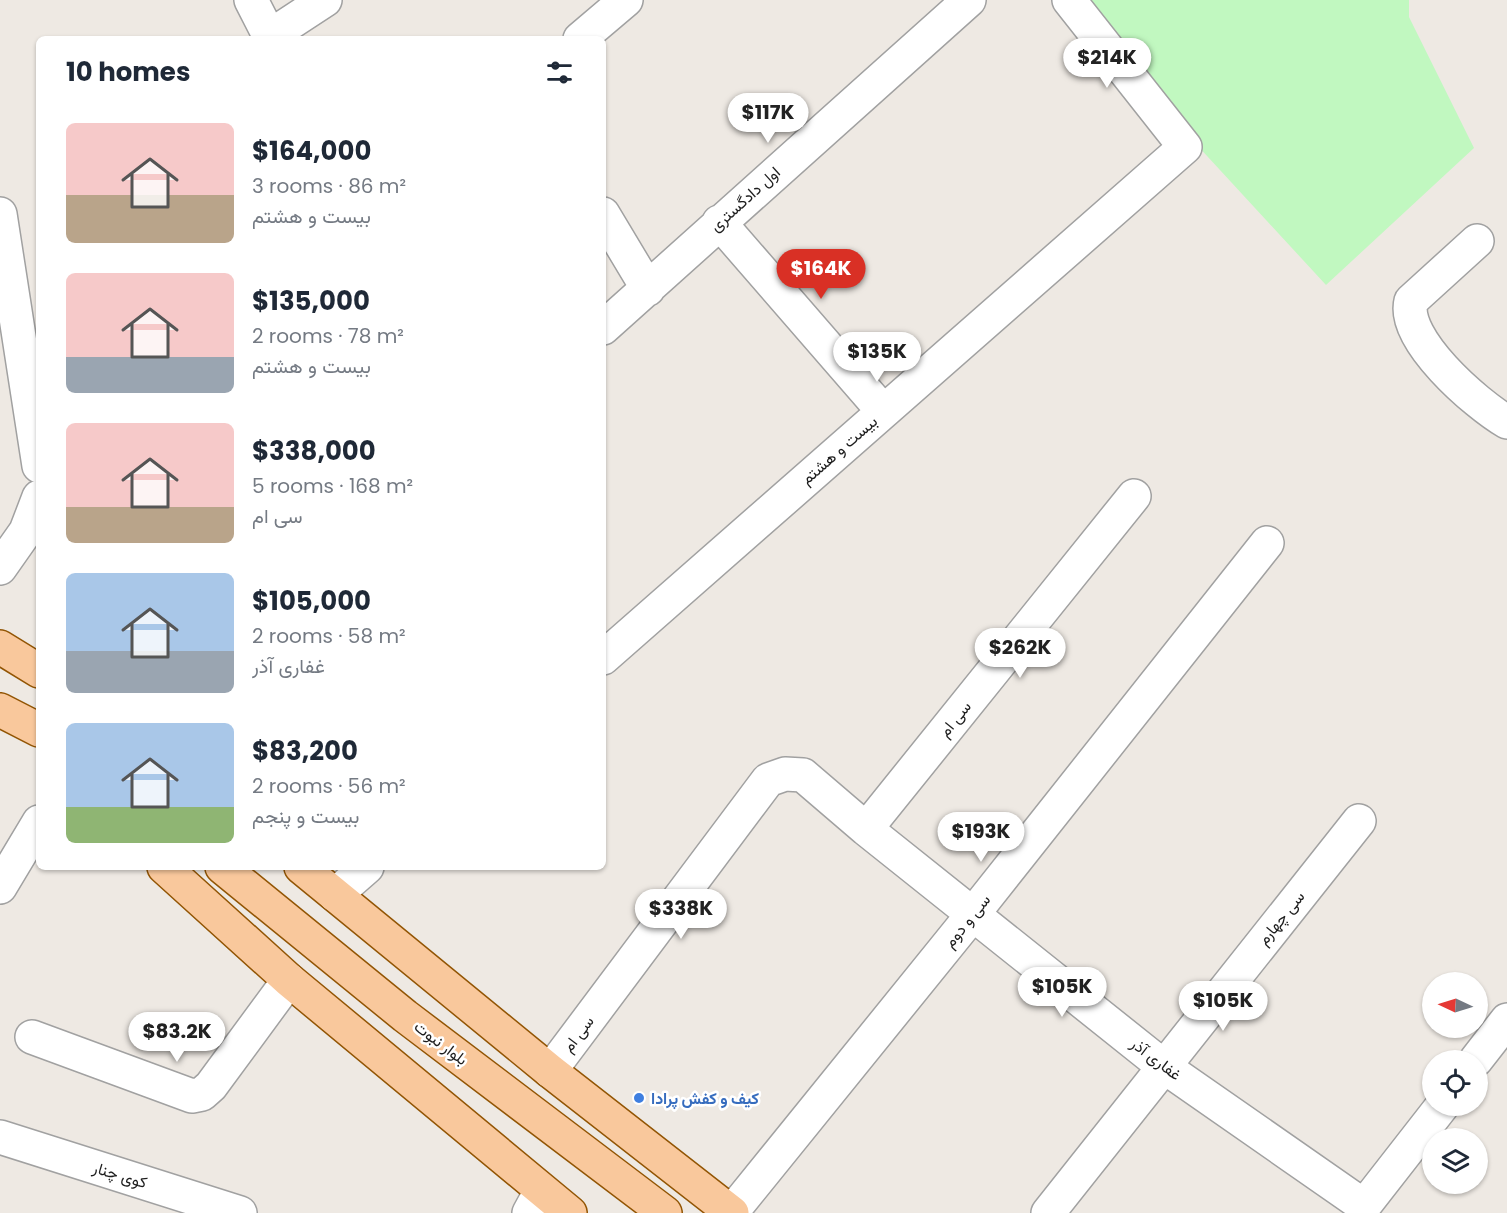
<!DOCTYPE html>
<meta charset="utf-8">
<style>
:root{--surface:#fff;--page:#f2f2f3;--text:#1f2937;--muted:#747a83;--accent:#d93025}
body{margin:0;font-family:Poppins,Vazirmatn,sans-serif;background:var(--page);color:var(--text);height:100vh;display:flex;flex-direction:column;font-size:22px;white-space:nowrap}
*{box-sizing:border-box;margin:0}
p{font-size:20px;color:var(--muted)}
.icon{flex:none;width:33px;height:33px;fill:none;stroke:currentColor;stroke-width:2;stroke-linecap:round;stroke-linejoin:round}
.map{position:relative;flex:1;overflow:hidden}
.sheet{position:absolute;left:36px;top:36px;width:570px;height:834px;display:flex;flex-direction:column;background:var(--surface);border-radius:9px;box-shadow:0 2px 4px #0004}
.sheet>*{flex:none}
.needle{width:39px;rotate:274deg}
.buttons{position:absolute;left:1422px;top:972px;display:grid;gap:12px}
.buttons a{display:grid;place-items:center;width:66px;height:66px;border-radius:50%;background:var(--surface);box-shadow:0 2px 4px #0004;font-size:30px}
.price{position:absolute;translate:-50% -51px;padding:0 14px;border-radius:21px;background:#fff;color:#222;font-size:20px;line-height:39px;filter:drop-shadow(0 2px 3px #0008)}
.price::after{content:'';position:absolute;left:50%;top:36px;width:18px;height:14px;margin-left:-9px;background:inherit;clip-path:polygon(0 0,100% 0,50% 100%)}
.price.selected{background:var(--accent);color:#fff}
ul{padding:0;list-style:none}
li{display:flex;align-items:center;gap:18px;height:150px;padding:0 30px}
li span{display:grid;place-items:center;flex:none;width:168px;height:120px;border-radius:9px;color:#555}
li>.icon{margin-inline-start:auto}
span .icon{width:72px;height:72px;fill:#fffc;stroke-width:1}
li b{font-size:26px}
h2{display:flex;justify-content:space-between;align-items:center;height:72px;padding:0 30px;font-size:26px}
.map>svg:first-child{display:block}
.park{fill:#c1f8c0}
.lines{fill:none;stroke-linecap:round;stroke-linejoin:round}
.minor-casing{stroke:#a1a1a1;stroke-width:36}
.major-casing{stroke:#925504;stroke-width:36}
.minor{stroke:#fff;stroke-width:33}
.major{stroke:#f9c89c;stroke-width:33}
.shop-dot{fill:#3f7fe0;stroke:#fff;stroke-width:2}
.labels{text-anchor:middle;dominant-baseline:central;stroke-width:5;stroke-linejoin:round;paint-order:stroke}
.street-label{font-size:16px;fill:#1d1d1d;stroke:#fff}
.shop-label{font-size:16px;font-weight:bold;fill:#366cbe;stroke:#fff;text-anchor:start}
</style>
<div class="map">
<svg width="1507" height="1213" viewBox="0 0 1507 1213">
<rect width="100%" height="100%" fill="#eee9e3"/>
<path class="park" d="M1088 0H1409V17L1474 148 1326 285 1196 144Z"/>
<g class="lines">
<g class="minor-casing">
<path id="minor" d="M251 0 271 39
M270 36 325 0
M580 39 626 0
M0 214 39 466
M603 214 648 289
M719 222 883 411
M1477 241 1411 301C1401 339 1476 404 1507 422
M603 328 969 0
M0 568 26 531 39 497
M603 658 1185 147 1069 0
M866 829 1134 496
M0 887 39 822
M335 895 367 867
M32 1037 192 1096 202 1094 211 1086 289 980
M1476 1060 1507 1020
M550 1071 768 780 785 774 803 775 866 829 1163 1066 1364 1206 1442 1106
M0 1137 240 1213
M529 1213 541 1191
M731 1213 973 914 1267 543
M1048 1213 1359 821"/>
</g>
<g class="major-casing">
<path id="major" d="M0 647 39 671
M0 710 39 730
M164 867 289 980 570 1213
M222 867 405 1016 665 1213
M301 867 550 1071 732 1213"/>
</g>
<use href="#minor" class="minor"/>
<use href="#major" class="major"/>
</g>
<circle class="shop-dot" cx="639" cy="1098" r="6"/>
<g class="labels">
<g class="street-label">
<text transform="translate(745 199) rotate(-42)">اول دادگستری</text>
<text transform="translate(839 450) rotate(-41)">بیست و هشتم</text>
<text transform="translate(955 719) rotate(-51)">سی ام</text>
<text transform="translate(1281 918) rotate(-51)">سی چهارم</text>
<text transform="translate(967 921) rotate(-51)">سی و دوم</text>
<text transform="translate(578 1034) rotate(-53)">سی ام</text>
<text transform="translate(441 1043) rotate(37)">بلوار نبوت</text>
<text transform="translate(1156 1059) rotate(37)">غفاری آذر</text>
<text transform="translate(120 1175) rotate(17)">کوی چنار</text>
</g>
<g class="shop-label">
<text x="651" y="1098">کیف و کفش پرادا</text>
</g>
</g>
</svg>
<div class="buttons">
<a><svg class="needle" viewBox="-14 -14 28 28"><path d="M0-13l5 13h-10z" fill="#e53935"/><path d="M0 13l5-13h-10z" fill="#747a83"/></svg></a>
<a><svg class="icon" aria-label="locate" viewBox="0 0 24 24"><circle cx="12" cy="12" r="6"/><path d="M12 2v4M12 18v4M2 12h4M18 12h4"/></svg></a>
<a><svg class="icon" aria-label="layers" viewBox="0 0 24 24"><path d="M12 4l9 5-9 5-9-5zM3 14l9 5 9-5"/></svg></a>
</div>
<b class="price" style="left:1107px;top:89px">$214K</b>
<b class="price" style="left:768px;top:144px">$117K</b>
<b class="price selected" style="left:821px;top:300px">$164K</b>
<b class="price" style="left:877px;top:383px">$135K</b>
<b class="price" style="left:1020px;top:679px">$262K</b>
<b class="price" style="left:981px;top:863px">$193K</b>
<b class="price" style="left:681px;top:940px">$338K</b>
<b class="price" style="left:1062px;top:1018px">$105K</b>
<b class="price" style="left:1223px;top:1032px">$105K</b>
<b class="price" style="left:177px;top:1063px">$83.2K</b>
<section class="sheet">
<h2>10 homes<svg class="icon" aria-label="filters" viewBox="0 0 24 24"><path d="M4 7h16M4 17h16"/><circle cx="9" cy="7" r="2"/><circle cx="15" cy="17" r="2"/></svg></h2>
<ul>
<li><span style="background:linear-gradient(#f6c9c9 60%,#b9a48a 0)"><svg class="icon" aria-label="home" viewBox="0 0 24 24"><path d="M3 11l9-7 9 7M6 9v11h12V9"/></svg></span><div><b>$164,000</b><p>3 rooms · 86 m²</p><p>بیست و هشتم</p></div></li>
<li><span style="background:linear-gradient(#f6c9c9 70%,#9aa5b1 0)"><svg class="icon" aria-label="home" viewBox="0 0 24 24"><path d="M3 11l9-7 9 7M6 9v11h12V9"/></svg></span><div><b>$135,000</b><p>2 rooms · 78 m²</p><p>بیست و هشتم</p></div></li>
<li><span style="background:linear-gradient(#f6c9c9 70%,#b9a48a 0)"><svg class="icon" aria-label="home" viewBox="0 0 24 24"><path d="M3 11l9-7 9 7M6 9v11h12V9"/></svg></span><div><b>$338,000</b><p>5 rooms · 168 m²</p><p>سی ام</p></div></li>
<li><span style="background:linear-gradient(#a9c7e8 65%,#9aa5b1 0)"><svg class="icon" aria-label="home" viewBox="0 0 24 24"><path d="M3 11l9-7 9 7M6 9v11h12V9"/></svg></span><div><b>$105,000</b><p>2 rooms · 58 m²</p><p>غفاری آذر</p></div></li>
<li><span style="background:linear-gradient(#a9c7e8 70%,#8fb573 0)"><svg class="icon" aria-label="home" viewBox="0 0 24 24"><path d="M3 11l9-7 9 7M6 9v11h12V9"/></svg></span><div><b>$83,200</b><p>2 rooms · 56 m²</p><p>بیست و پنجم</p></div></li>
</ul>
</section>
</div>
